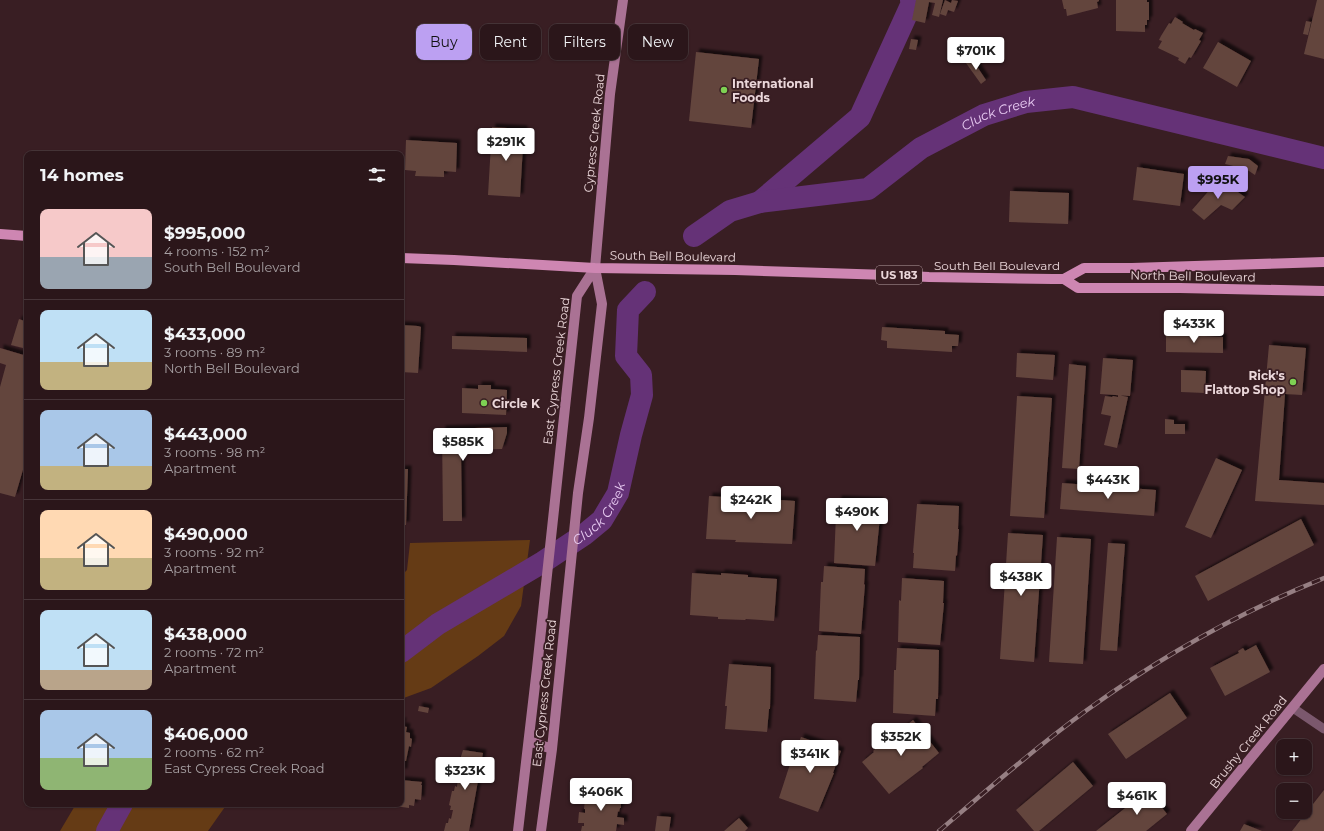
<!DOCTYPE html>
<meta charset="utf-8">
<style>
:root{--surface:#2b161a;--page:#372327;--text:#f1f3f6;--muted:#a69fa2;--line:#473539;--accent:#bca0f2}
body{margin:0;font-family:Montserrat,sans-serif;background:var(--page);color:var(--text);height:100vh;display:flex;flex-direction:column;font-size:15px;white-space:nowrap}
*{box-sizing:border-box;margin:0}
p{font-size:13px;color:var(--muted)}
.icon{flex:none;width:22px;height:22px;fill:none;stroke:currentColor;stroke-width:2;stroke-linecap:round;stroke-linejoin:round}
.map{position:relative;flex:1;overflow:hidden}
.panel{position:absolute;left:24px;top:151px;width:380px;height:656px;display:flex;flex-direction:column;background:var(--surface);border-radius:8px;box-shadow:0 1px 3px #0004,0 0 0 1px var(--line)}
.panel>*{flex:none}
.banner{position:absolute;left:416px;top:24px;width:380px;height:36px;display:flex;gap:8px}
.tools{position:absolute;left:1276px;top:739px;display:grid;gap:8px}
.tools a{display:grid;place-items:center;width:36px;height:36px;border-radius:8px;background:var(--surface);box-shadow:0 1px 3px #0004,0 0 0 1px var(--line);font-size:20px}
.price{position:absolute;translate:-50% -34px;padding:0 9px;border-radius:4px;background:#fff;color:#222;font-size:13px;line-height:26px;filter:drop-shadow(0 1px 2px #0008)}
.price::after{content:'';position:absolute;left:50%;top:24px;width:12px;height:9px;margin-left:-6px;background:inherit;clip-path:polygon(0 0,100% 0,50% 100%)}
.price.selected{background:var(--accent);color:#111}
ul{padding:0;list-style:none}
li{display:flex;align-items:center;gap:12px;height:100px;padding:0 16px}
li+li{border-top:1px solid var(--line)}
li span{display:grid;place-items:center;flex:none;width:112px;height:80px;border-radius:8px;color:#555}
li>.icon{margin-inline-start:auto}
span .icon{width:48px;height:48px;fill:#fffc;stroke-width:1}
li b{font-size:17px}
h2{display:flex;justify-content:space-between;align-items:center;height:48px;padding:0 16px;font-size:17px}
.chip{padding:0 14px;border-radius:8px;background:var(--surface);box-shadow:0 1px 3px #0004,0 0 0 1px var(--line);font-size:14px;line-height:36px}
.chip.selected{background:var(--accent);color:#111}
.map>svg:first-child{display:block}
.green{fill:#653b15}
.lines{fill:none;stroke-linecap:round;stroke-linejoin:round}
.river{stroke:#653277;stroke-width:22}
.building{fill:#63453e;filter:url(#shadow)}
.street{stroke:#7b586d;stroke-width:9}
.secondary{stroke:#aa7294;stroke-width:10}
.primary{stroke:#ce86b2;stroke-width:10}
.rail-casing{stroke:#967f83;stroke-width:4.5}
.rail{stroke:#391e23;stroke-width:3;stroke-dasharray:9;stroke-linecap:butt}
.poi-dot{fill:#7ed153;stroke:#391e23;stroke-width:1.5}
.labels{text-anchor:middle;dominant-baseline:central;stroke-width:3.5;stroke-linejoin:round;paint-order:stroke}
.shield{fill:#391e23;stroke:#b6a0a3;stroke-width:1}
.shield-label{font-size:11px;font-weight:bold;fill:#ebd7da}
.poi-label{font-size:12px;font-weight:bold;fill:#ebd7da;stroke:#391e23;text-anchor:start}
.street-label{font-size:12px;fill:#ebd7da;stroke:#391e23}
.water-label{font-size:13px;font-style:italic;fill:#e8cbf2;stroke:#391e23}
</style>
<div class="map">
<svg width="1324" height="831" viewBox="0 0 1324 831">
<defs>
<filter id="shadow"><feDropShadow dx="3.5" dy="-3.5" stdDeviation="1" flood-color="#0009"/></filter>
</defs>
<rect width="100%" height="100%" fill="#391e23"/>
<path class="green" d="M530 540 521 606 504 636 478 656 431 688 401 699V576L407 570 410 543Z
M76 804H227L208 831H60Z"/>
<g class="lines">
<g class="river">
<path d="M760 202 860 117 912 3 911 0"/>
<path id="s1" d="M694 236 730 211 760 202 868 189 921 148 984 115 1026 102 1073 97 1324 158"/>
<path id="s2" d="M401 652 438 624 543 562 585 534 602 520 618 493 631 435 642 395 641 375 626 356 628 310 645 292"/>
<path d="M107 831 122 804"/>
</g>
</g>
<path class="building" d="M916 0H943L939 17 932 15 935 3 929 2 925 23 912 20Z
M945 0 951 3 952 0 958 1 954 12 948 10 946 16 940 14Z
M1062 0H1099V1L1097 2 1098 8 1067 16 1066 9H1064Z
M1116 0H1147V2H1149V20H1147V25H1145V32L1116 31Z
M1317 0H1324V59L1304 54Z
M1175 17 1183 22 1182 23 1194 30 1195 29 1203 33 1199 40 1201 41 1191 58 1189 57 1185 64 1178 60 1179 58 1158 48 1162 41 1159 40 1161 36 1169 23 1171 24Z
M1306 21 1311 22 1308 35 1303 34Z
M911 39 918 40 916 50 909 49Z
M1218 42 1251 61 1237 87 1203 68Z
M696 52 759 59 751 128 689 121Z
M972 59 986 80 981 84 966 63Z
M492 127 524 129 520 197 488 195Z
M406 140 457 143 456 172 444 171V177L415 176 416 171 405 170Z
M1228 156 1249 159 1258 166 1255 175 1246 169 1225 164Z
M1137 167 1184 174 1180 206 1133 200Z
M1219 179 1245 197 1232 210 1221 205 1204 220 1192 210Z
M1010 191 1069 193 1068 224 1009 222Z
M19 319 27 322V349L11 345Z
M401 325 418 326 421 327 418 373 401 372Z
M882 327 945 331V334L959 335 958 346H952V352L887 348V341L881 340Z
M1166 334 1223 337V353L1166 352Z
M452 336 527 338V352L452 349Z
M1269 345 1306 348 1302 395 1285 394 1279 480 1324 483V505L1255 501Z
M0 348 27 356V456L15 497 0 493V387L6 365 0 363Z
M1017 353 1055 355 1053 380 1016 377Z
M1103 358 1133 360 1130 396 1100 394Z
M1069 364 1086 366 1079 469 1062 468Z
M1181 370 1206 371 1205 393 1181 392Z
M478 385H491V389L507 390 506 415 462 413V388L478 389Z
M1118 395 1128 397 1117 448 1104 445 1111 416 1101 414 1105 396 1112 397 1113 396 1118 397Z
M1017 396 1052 398 1044 518 1010 516Z
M1165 419 1174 420V424H1185V434H1165Z
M507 427V433L502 449 461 450 462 521H443L442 429Z
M1216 458 1242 470 1211 538 1185 527Z
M401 469H408L406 525H401Z
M1062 483 1156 490 1154 516 1060 509Z
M709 496 739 498V496L766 498V499L795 501 792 544 735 542 736 540 706 539Z
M838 499 880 501 879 517H880L875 566 834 563 836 514H837Z
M917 504 959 506 958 529H959L957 556 956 555 955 571 913 568 914 553H913Z
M1301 519 1314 545 1208 601 1195 576Z
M1008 533 1043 535 1034 662 1000 659Z
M1057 537 1091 539 1083 664 1049 662Z
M1108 543 1125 544 1117 651 1100 650Z
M824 566 865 569 864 585 865 584 861 634 819 631 821 582H823Z
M692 573 721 575V573L748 575V577L777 579 774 621 746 619 745 620 718 619V617L690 615Z
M902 578 944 581 943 603H944L940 645 898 642 899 600 901 601Z
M818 635 860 637 859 680H858L856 702 814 699 816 650 817 651Z
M1256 645 1270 672 1225 696 1210 668 1239 653 1238 651 1243 648 1245 651Z
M897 648 939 650 938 699H936L935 716 893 713 894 670H896Z
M729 664 771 667 770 709H769L767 732 725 729 727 706H725Z
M1170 693 1187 718 1126 759 1108 734Z
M419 706 429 708 428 713 418 711Z
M913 720 939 753 922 767 923 768 889 794 862 762 874 752 873 751 894 734 895 735Z
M401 721H403L402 726 407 727 406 732 410 733V738L412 739 411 747 409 746 406 761H405L404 772H401Z
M801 737 841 751 833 773H834L818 812 779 798 792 758H793Z
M463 750 483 753 469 831H444L446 823H448L449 818 451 819 453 810H450L451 806 449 805 452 791H454L455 786 457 787 458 778H456L457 774H455L458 759 460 760Z
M1073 762 1093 786 1039 831H1034L1016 810Z
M401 780 422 782 421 785H422L421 800 415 799 414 806 409 805V808L395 806V804H401Z
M1148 790 1167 814 1146 831H1096Z
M1324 790V831H1292Z
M586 791 621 795 620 804H621V808H620L619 812 618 811 617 817 624 818V825L617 824 616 831H581L582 826H584V823H578L579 812 585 813V809H584Z
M657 816 671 817 669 831H655Z
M739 818 748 828 745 831H724Z
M1244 824 1262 831H1240Z"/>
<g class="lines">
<path class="street" d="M1293 708 1324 729"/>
<path class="secondary" d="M529 741 552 749
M518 831 537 668 577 296 595 268
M541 831 552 749 578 493 589 418 602 304 595 268 610 94 623 0
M1191 831 1324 669"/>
<path class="primary" d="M0 234 27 236
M401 258 454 260 595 268 735 270 888 275 929 277 1053 279H1064L1084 268H1132L1324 262
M1064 279 1078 288H1180L1324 291"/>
<g class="rail-casing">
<path id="rail" d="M939 831C987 790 1035 748 1087 710 1160 657 1240 612 1324 578"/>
</g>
<use href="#rail" class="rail"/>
</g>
<g class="poi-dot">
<circle cx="724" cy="90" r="4"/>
<circle cx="1293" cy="382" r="4"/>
<circle cx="484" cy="403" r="4"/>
</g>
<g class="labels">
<rect class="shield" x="876" y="266" width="46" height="18" rx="3"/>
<g class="shield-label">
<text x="899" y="275">US 183</text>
</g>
<g class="poi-label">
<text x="732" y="83">International<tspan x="732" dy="14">Foods</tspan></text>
<text x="1285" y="375" text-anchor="end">Rick's<tspan x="1285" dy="14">Flattop Shop</tspan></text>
<text x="492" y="403">Circle K</text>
</g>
<g class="street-label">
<text transform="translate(594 133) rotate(-84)">Cypress Creek Road</text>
<text transform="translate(673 256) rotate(1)">South Bell Boulevard</text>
<text x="997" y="265">South Bell Boulevard</text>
<text transform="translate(1193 276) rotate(1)">North Bell Boulevard</text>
<text transform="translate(556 371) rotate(-83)">East Cypress Creek Road</text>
<text transform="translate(544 693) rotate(-84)">East Cypress Creek Road</text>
<text transform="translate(1248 742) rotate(-51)">Brushy Creek Road</text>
</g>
<g class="water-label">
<text stroke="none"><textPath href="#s1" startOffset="336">Cluck Creek</textPath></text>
<text stroke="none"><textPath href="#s2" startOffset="244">Cluck Creek</textPath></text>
</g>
</g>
</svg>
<div class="tools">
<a>+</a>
<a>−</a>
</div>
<b class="price" style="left:976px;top:71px">$701K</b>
<b class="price" style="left:506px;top:162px">$291K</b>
<b class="price selected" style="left:1218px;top:200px">$995K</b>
<b class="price" style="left:1194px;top:344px">$433K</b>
<b class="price" style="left:463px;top:462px">$585K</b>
<b class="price" style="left:1108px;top:500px">$443K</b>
<b class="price" style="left:751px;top:520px">$242K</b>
<b class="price" style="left:857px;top:532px">$490K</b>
<b class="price" style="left:1021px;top:597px">$438K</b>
<b class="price" style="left:901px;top:757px">$352K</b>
<b class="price" style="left:810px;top:774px">$341K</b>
<b class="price" style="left:465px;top:791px">$323K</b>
<b class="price" style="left:601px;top:812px">$406K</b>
<b class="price" style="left:1137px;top:816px">$461K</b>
<div class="banner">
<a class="chip selected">Buy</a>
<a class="chip">Rent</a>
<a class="chip">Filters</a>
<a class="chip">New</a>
</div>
<section class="panel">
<h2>14 homes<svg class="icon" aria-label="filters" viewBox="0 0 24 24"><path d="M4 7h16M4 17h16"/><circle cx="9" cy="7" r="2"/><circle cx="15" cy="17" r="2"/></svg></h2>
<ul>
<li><span style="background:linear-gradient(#f6c9c9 60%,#9aa5b1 0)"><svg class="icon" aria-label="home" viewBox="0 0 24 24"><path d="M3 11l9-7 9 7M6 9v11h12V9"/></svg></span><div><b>$995,000</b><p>4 rooms · 152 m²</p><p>South Bell Boulevard</p></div></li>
<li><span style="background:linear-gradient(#bfe0f5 65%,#c2b280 0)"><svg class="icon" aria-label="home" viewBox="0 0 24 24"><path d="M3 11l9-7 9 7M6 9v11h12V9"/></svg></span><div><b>$433,000</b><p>3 rooms · 89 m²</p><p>North Bell Boulevard</p></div></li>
<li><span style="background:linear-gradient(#a9c7e8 70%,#c2b280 0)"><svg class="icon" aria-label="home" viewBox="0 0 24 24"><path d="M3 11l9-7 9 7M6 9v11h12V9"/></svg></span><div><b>$443,000</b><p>3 rooms · 98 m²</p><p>Apartment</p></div></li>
<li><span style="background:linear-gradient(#ffd9b3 60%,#c2b280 0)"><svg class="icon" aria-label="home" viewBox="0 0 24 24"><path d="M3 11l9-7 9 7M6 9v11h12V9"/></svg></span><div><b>$490,000</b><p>3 rooms · 92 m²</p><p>Apartment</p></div></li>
<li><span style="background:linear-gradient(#bfe0f5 75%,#b9a48a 0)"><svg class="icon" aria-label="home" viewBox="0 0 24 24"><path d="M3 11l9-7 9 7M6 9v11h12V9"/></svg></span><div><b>$438,000</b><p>2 rooms · 72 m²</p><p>Apartment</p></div></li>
<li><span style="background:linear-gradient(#a9c7e8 60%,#8fb573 0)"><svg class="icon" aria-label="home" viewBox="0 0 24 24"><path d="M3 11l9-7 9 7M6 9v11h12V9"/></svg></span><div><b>$406,000</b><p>2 rooms · 62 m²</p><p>East Cypress Creek Road</p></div></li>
</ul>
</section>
</div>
